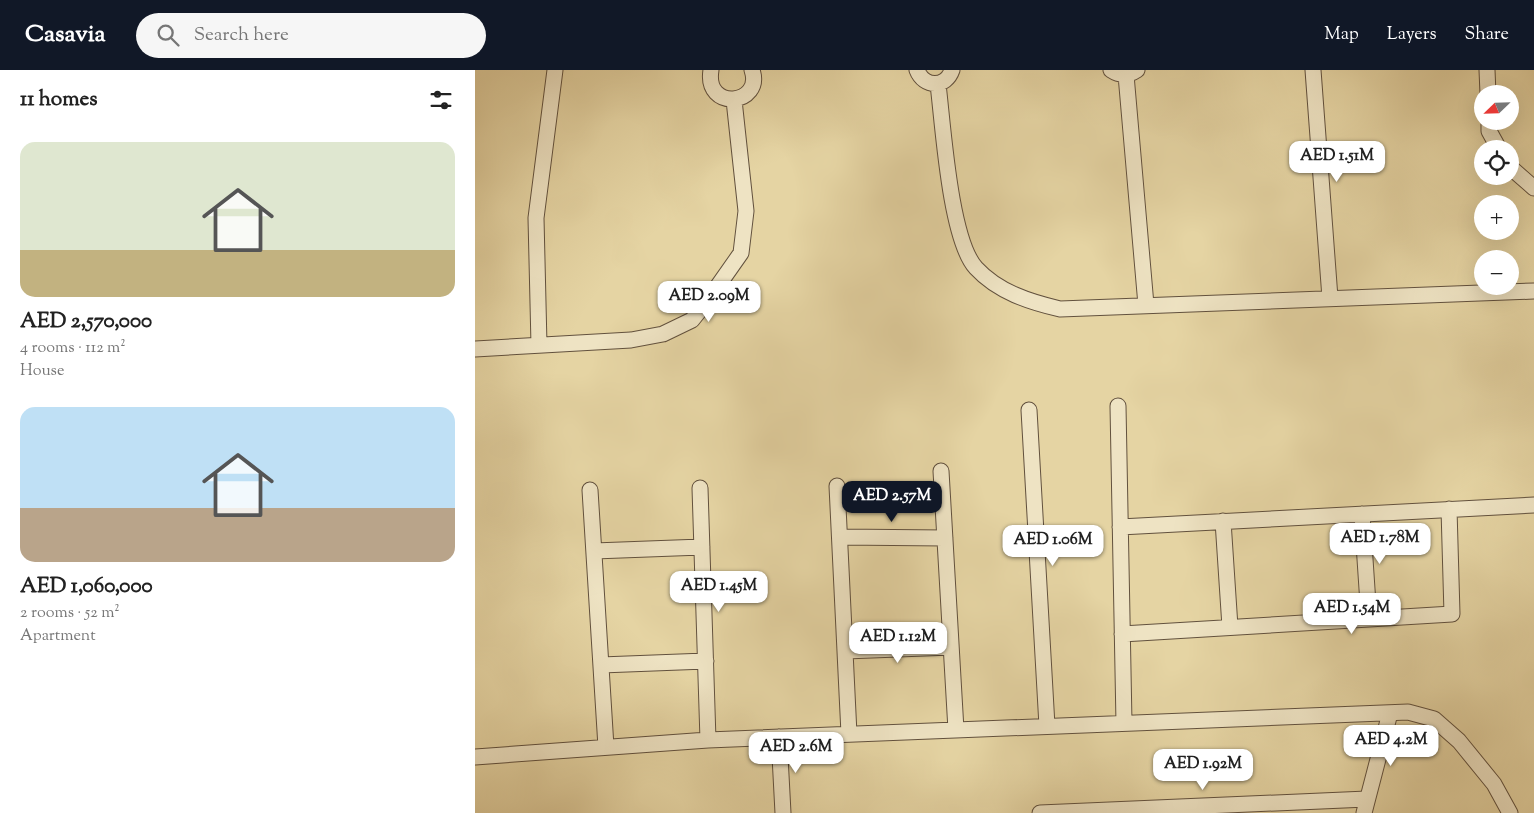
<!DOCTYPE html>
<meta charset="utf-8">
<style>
:root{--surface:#fff;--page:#f6f6f6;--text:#222;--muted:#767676;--accent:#111827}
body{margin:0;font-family:"Sorts Mill Goudy",serif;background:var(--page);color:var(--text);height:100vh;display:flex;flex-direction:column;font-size:19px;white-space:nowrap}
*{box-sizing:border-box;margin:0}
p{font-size:16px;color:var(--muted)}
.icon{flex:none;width:28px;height:28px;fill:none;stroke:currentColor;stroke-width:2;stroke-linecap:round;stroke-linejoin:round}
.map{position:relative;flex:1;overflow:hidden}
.sheet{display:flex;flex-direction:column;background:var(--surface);width:475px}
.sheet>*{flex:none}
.needle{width:32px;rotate:247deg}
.controls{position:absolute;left:999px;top:15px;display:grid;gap:10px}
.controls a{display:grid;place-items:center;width:45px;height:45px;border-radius:50%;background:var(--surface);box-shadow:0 5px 20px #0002;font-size:25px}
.price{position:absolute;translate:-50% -42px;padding:0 11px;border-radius:10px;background:#fff;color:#222;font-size:16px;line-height:32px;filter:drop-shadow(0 1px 2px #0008)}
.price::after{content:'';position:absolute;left:50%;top:30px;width:15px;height:11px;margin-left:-8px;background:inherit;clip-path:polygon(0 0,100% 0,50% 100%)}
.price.active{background:var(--accent);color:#fff}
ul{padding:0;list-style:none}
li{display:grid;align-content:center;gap:10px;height:265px;padding:0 20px}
li span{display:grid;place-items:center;height:155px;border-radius:15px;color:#555}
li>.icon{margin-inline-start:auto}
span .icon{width:90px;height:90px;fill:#fffc;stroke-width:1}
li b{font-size:21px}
h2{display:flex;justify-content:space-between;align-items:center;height:60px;padding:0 20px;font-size:21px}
header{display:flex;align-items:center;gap:30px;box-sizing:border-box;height:70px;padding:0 25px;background:var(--accent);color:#fff}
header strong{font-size:24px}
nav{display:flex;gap:28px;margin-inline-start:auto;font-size:18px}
.search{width:350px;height:45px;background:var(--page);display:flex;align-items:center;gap:12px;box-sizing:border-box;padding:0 18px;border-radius:28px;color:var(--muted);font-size:19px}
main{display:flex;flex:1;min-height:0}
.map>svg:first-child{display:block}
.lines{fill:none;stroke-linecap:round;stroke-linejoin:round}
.street-casing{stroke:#62513e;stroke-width:17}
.street{stroke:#eee3c3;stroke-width:15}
</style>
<header>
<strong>Casavia</strong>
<div class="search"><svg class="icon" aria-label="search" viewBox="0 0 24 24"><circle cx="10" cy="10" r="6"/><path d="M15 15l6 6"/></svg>Search here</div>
<nav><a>Map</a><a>Layers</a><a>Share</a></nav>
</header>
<main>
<section class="sheet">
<h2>11 homes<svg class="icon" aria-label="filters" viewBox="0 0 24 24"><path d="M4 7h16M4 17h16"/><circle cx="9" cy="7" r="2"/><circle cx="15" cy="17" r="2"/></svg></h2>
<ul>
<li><span style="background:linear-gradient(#dfe7d0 70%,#c2b280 0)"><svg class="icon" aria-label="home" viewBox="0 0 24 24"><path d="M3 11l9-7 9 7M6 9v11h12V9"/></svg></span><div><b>AED 2,570,000</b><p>4 rooms · 112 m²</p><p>House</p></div></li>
<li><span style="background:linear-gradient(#bfe0f5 65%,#b9a48a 0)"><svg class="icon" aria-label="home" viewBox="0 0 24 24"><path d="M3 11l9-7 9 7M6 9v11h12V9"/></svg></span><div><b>AED 1,060,000</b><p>2 rooms · 52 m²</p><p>Apartment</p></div></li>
</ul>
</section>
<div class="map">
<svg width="1059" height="743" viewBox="0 0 1059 743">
<rect width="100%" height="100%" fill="#e5d4a3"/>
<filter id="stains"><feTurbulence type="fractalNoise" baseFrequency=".004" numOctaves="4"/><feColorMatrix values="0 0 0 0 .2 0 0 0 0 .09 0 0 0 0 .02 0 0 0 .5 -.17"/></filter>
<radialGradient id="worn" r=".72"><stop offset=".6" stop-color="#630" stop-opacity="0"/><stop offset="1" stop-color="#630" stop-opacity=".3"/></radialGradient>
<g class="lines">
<g class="street-casing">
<path id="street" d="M236 0C229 42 289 35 277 0
M442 0C449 18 471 18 477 0
M636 0C645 6 653 6 662 0
M838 0 855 228
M1012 0 1013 24
M651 5 671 235
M463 14C468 55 475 170 501 198 523 222 555 232 585 239L1059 221
M1014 51V61L1024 79
M1035 97 1059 118
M64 275 61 148 80 0
M0 279 156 270 188 264 217 250 233 230 266 183 271 141 259 30
M643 336 649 653
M554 340 572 656
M466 401 481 660
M362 416 374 664
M225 418 233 670
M115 420 131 677
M887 444 894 549
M748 451 755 557
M645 457 1059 435
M365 467 470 468
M119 481 227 477
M647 564 977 544 974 439
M370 581 476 577
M126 595 231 591
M304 667 308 743
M0 687 233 670 933 642 959 649 984 671 1019 714 1035 743
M565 743 892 729
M889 743 915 643"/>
</g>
<use href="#street" class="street"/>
</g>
<rect width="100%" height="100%" filter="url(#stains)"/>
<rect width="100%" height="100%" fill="url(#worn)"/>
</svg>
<div class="controls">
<a><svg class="needle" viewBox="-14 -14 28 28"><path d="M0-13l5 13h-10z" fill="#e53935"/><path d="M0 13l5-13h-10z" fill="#767676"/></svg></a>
<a><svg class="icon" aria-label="locate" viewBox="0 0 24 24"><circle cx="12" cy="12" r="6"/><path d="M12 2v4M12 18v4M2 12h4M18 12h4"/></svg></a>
<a>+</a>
<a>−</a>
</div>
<b class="price" style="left:862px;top:113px">AED 1.51M</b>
<b class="price" style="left:234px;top:253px">AED 2.09M</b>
<b class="price active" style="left:417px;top:453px">AED 2.57M</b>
<b class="price" style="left:905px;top:495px">AED 1.78M</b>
<b class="price" style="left:578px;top:497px">AED 1.06M</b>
<b class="price" style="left:244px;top:543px">AED 1.45M</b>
<b class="price" style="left:877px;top:565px">AED 1.54M</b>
<b class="price" style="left:423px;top:594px">AED 1.12M</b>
<b class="price" style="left:916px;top:697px">AED 4.2M</b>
<b class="price" style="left:321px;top:704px">AED 2.6M</b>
<b class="price" style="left:728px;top:721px">AED 1.92M</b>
</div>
</main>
